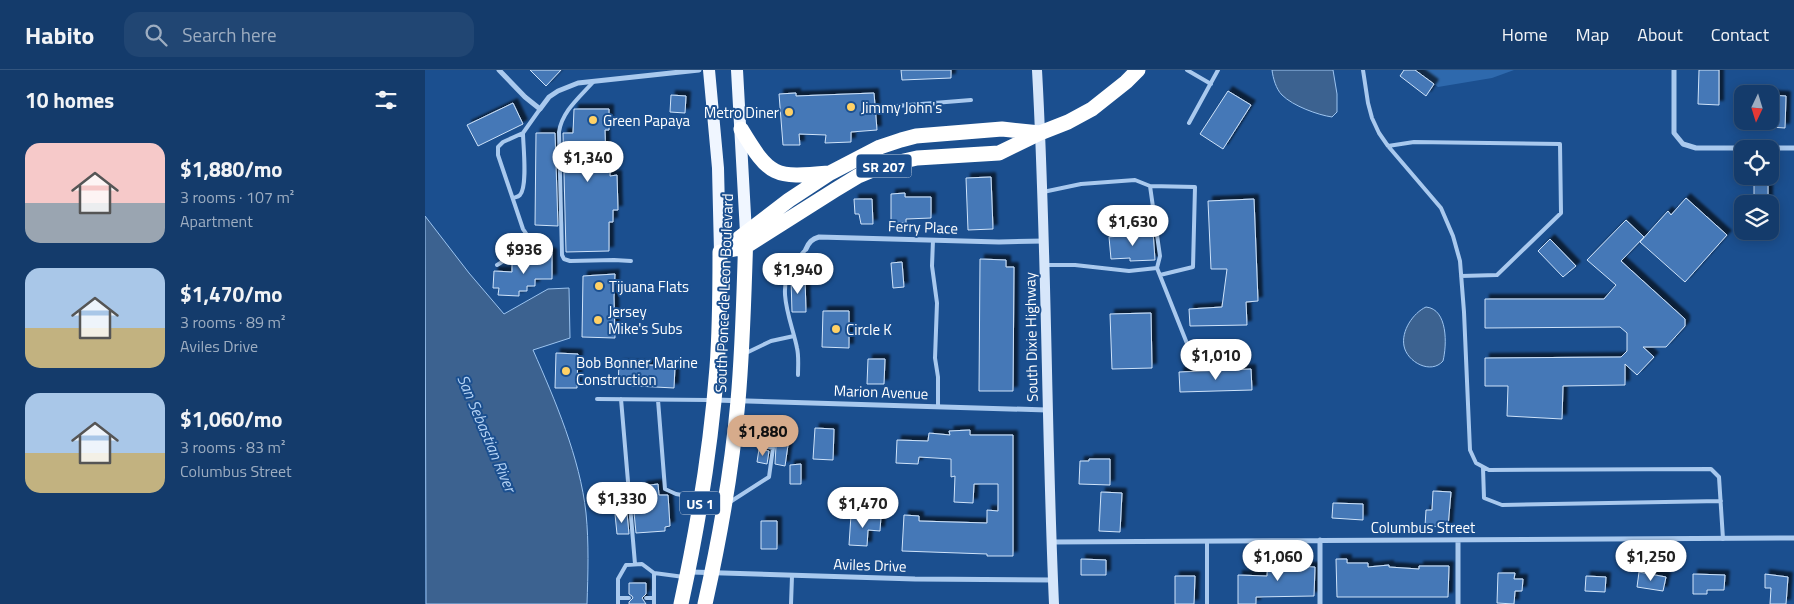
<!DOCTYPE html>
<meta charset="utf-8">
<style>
:root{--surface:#143b6b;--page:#214673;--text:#f1f3f6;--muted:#9dadc1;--line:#33557e;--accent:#d6ab8b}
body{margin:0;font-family:"Titillium Web",sans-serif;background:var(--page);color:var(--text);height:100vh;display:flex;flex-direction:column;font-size:19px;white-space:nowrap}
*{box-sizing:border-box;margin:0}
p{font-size:16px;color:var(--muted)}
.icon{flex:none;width:28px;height:28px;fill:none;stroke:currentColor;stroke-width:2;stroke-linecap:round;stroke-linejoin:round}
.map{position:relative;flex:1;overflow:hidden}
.panel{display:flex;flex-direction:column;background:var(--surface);width:425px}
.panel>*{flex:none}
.needle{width:32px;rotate:184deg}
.tools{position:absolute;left:1309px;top:15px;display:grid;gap:10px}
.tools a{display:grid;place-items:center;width:45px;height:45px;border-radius:10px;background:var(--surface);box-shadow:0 2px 12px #0003,0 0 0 1px var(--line);font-size:25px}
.price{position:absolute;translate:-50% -42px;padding:0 11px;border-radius:18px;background:#fff;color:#222;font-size:16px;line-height:32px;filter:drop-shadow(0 1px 2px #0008)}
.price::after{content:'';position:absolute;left:50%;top:30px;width:15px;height:11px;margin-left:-8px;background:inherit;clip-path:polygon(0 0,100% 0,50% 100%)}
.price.selected{background:var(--accent);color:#111}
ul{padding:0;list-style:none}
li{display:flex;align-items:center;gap:15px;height:125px;padding:0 25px}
li span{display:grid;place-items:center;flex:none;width:140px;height:100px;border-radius:15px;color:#555}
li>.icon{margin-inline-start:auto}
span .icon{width:60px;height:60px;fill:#fffc;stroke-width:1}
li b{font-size:21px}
h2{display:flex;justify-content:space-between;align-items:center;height:60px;padding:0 25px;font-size:21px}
header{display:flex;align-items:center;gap:30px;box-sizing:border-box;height:70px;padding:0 25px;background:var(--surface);border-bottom:1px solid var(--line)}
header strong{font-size:24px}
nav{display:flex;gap:28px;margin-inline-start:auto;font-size:18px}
.search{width:350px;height:45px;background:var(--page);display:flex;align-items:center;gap:12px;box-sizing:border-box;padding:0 18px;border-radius:15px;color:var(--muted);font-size:19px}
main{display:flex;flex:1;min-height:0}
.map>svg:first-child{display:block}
.green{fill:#2e69ad}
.water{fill:#3c6290;stroke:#9cc4f0}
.building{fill:#4478b7;stroke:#cfe3fa;filter:url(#shadow)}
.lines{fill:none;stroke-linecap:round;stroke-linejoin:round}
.lane{stroke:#a9c9ee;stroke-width:4}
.street{stroke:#a9c9ee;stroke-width:5}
.secondary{stroke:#d6e6fa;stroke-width:10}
.primary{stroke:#f0f6ff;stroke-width:12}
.highway{stroke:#fff;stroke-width:15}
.poi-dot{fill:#ffd166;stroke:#1b4f8f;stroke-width:2}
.labels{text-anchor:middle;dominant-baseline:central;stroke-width:4;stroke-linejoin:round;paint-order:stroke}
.shield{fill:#1b4f8f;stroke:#bbcadd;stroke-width:1}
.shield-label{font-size:14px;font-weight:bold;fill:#fff}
.poi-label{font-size:15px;fill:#fff;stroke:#1b4f8f;text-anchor:start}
.street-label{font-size:15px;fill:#fff;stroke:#1b4f8f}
.water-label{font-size:16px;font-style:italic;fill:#b5d3f5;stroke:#1b4f8f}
</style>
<header>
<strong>Habito</strong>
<div class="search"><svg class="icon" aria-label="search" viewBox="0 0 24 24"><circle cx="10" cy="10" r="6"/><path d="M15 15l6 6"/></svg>Search here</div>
<nav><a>Home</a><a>Map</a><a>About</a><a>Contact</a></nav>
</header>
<main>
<section class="panel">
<h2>10 homes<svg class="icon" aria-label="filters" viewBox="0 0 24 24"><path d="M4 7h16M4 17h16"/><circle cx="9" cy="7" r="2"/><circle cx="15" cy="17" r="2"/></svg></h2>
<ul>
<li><span style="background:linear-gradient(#f6c9c9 60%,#9aa5b1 0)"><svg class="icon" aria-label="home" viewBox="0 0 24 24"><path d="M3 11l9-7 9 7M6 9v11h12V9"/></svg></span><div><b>$1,880/mo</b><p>3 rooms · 107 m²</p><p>Apartment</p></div></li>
<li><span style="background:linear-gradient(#a9c7e8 60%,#c2b280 0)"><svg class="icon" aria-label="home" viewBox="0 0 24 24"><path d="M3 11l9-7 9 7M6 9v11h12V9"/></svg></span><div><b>$1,470/mo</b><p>3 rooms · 89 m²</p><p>Aviles Drive</p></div></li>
<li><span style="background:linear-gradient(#a9c7e8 60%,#c2b280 0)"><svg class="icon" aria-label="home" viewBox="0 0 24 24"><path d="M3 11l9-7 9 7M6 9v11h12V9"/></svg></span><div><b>$1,060/mo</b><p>3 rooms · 83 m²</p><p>Columbus Street</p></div></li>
</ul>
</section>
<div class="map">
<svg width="1369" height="534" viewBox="0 0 1369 534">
<defs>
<filter id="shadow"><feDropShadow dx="4.5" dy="-4.5" stdDeviation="1" flood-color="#0009"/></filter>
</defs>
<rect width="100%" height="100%" fill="#1b4f8f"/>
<path class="green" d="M992 0H1089L1067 8 1013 17Z"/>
<path class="water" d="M847 0H908L912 24V42L907 47C893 45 868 36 857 25 851 19 848 8 847 0Z
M0 146 44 203 79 244 123 219 144 218 145 268 108 280C130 330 155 388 161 443 164 473 163 504 162 534H1Z
M1001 237C1023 239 1022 275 1018 291 1006 305 982 292 979 276 976 261 988 243 1001 237Z"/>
<path class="building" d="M105 0H136L121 16Z
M476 0H526V8L477 10Z
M979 0H990L1009 14 1001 26 975 6Z
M1274 0H1294V35L1273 34Z
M803 21 826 35 798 79 775 64Z
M371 23V26L449 23 452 60 426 62V72L400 73 401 65 374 64 375 75H358L354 24Z
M246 25 261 26 260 43 245 42Z
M1345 25 1361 26 1360 58 1345 57Z
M88 33 98 54 53 76 42 55Z
M149 39H184V60H180L181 96H185V106L192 105 193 140H188V152H184V181L141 182 138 63H148Z
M111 63H130L133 156 110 155Z
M566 107 568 159 543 160 541 108Z
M1329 112H1343V133H1329Z
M480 123V127H506V148L481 149V153H466V124Z
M1261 128 1302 165 1260 212 1215 172 1243 141 1246 145Z
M429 129H447L448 154H436L434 144H430Z
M829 129 833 231 821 232 822 255 765 256 764 239 797 237 802 199H786L783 131Z
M1201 150 1219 167 1196 191 1260 249V256L1241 277H1218L1229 287 1212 305 1200 294V315L1138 316 1137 349 1082 346 1083 316H1060V288L1196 287 1202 281V263L1195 257 1060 258V229H1179L1191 215 1162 190Z
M728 161 730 190 705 191V188L686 189 684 167 705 165V162Z
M1125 169 1151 196 1138 207 1113 181Z
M108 182 127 183V209H110V216H102V221H94V226L73 225 74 218H68L69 201 87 202V194H108Z
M555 189 581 190V197H589L588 321H554Z
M477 192 479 217 468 218 466 193Z
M190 204 189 227 190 268 157 267 158 206Z
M366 208H380L381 242H367Z
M398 241H424V278L397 277Z
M726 243 727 298 687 299 685 244Z
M131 283 153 284 152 318H130Z
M443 289H460L459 314H442Z
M194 294 250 296 249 318 193 315Z
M826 299 827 320 755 322 754 302Z
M390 358 409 359 408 390 388 389Z
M545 360V365H588V486H562V484L477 481 479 445 494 446V451L562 453V440L573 441V414H549L548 433 529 432 530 406 526 407V389L494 387 493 394 471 393 472 370 503 371 504 363 525 365 524 361Z
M336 364 364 368 360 396 350 394 351 376 335 372Z
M334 379 344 381 342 394 332 392Z
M664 389H685V415L654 414 655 391H664Z
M376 394V414H365V395Z
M233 414 234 425H243L245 456 240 457V461L211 463 209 442H219L217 416Z
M1008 421 1026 422 1023 457 1000 456 1001 440H1007Z
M676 422 697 423 695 462 674 461Z
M908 433 938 434V450L907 448Z
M202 443 204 464H192L190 444Z
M426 445 456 446 455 461 443 460 442 476 424 475Z
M336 451H352V479H336Z
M656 489 681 490V505H656Z
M859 489H871L870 496 890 497 889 526 831 527V534H813V505L842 506 843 491 859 492Z
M911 489H922V493H943V497L964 495V497L994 499V496H1024L1023 527H912Z
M1214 502 1241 507 1238 521 1212 517Z
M1073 503H1090L1089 509H1098L1097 521H1090L1089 534 1072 533Z
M1268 504 1300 505 1299 520H1282V524H1268Z
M1340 504 1363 507 1361 534H1345L1346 518H1340Z
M750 506H770L769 534H750Z
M1161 506 1181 507 1180 522 1160 521Z
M204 513H221V524L217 528 221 534H204V532L208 528 207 526 204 524Z"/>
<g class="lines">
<path class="lane" d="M762 0 786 14
M938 0 943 33 947 48 954 63 963 76 1016 138 1028 166 1035 191 1039 242 1045 380 1051 393 1064 400 1286 399 1294 407 1298 469
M169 11C155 27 137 41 134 62L137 185 139 189 145 191 189 190 206 191
M459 37 546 30
M764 53 793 0
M963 76 989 72 1135 74 1136 143 1072 205 1036 206
M725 116 770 117 768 197 735 205
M618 122 656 114 710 110 725 116 735 186 732 198 704 201 650 195H622
M88 128C91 127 93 127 95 125 103 116 98 75 98 63
M508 170 507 196 512 233 510 288 513 307V337
M72 195 102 177C106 170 103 166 98 159L73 85V77L78 72 98 63 115 39
M732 198 763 276 820 278
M319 284 346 271 369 266
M373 305C373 296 374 286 372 278 367 252 350 219 368 194 372 189 377 184 381 179
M172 329 284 330
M196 329 210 494
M233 330 240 419 251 424 274 428
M1058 398 1059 428 1077 435 1296 431
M305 432 344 407 348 378 313 371
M782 471V534
M193 528H204
M221 528H229
M193 534V509L201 495 217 494 229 503 259 507
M229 534V503
M366 534 367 506"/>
<path class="street" d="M74 0 100 27 115 39 124 27 133 21 153 13 274 0
M1249 0V63L1258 74 1271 78H1369
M381 179C384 172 387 169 394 167L574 172 619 171
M290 330 622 340
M895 470V534
M627 472 1369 468
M266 502 490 509 627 510
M1033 534V470"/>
<path class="secondary" d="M612 0C622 178 621 356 629 534"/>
<path class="primary" d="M284 0 293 98 295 182
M312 0 321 163"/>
<path class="highway" d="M316 59C345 107 349 108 404 103
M313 169 364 130 405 103 455 77 476 70 491 66 577 59 615 63
M295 182 320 177 410 120 433 106 457 96 492 88 574 83 615 63 643 52 667 39 701 12 713 0
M256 534C273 456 286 377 292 297 295 259 295 220 295 182
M280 534C295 467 307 399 313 331 318 275 319 219 321 163"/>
</g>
<g class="poi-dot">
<circle cx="426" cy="37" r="5"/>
<circle cx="364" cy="42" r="5"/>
<circle cx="168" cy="50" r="5"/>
<circle cx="174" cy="216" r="5"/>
<circle cx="173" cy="250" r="5"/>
<circle cx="411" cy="259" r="5"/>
<circle cx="141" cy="301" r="5"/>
</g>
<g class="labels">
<g class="shield">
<rect x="431.5" y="84.5" width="55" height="23" rx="4"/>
<rect x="255" y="421.5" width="40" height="23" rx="4"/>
</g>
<g class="shield-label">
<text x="459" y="96">SR 207</text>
<text x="275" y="433">US 1</text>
</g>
<g class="poi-label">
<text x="436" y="37">Jimmy John's</text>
<text x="354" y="42" text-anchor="end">Metro Diner</text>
<text x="178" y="50">Green Papaya</text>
<text x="184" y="216">Tijuana Flats</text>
<text x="183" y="241">Jersey<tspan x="183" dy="17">Mike's Subs</tspan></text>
<text x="421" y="259">Circle K</text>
<text x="151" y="292">Bob Bonner Marine<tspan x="151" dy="17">Construction</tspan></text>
</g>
<g class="street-label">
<text transform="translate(498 157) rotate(2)">Ferry Place</text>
<text transform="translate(299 223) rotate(-88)">South Ponce de Leon Boulevard</text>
<text transform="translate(606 267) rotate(-91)">South Dixie Highway</text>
<text transform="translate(456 322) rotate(2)">Marion Avenue</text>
<text x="998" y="457">Columbus Street</text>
<text transform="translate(445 495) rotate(2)">Aviles Drive</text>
</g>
<g class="water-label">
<text transform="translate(62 363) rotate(67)">San Sebastian River</text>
</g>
</g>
</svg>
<div class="tools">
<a><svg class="needle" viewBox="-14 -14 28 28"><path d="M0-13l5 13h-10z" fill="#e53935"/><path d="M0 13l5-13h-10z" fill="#9dadc1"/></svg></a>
<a><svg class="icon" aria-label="locate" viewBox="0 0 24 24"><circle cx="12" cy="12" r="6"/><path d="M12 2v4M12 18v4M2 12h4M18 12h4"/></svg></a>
<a><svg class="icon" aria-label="layers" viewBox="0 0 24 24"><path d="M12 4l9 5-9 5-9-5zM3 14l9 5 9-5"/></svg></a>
</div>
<b class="price" style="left:163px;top:113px">$1,340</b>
<b class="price" style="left:708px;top:177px">$1,630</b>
<b class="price" style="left:99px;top:205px">$936</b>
<b class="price" style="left:373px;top:225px">$1,940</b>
<b class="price" style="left:791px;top:311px">$1,010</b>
<b class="price selected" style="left:338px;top:387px">$1,880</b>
<b class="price" style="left:197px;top:454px">$1,330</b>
<b class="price" style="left:438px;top:459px">$1,470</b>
<b class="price" style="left:853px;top:512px">$1,060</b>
<b class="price" style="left:1226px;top:512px">$1,250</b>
</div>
</main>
